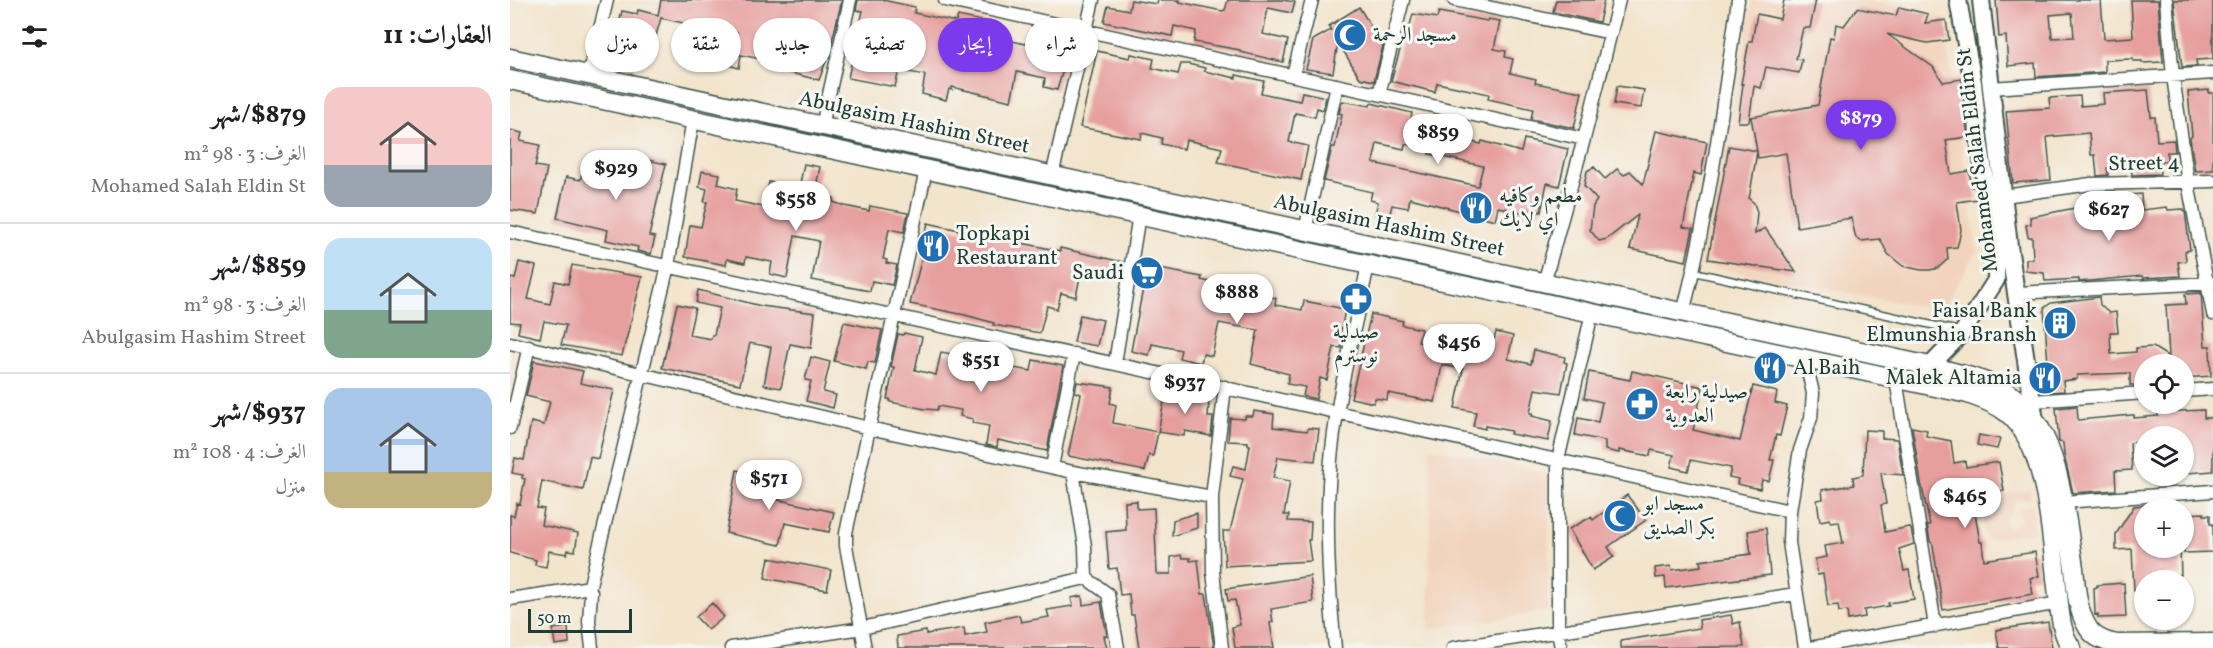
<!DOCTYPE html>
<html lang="ar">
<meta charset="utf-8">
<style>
:root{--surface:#fff;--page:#f6f6f6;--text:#202124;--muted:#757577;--line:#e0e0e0;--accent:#7c3aed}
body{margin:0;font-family:Vollkorn,Amiri,serif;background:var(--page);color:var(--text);direction:rtl;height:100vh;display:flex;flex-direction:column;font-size:22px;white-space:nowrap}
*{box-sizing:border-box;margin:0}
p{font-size:20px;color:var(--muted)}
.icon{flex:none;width:33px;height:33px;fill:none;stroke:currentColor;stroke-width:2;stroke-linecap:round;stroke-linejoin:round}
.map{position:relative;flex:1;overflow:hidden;direction:ltr}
.panel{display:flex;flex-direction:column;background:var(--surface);width:510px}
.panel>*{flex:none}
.banner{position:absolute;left:18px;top:18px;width:570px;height:54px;direction:rtl;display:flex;gap:12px}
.buttons{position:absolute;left:1624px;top:354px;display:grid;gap:12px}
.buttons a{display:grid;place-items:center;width:60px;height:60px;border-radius:50%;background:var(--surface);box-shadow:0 2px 4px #0004;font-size:30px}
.scale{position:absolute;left:18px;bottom:15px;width:104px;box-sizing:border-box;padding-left:6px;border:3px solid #1f3d34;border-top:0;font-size:16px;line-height:21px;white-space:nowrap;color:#1f3d34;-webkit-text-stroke:4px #f6f6f2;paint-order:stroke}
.price{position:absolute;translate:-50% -51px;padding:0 14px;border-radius:21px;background:#fff;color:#222;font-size:20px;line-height:39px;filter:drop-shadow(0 2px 3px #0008)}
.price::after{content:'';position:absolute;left:50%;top:36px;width:18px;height:14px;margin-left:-9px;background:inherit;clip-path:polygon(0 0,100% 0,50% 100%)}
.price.current{background:var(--accent);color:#fff}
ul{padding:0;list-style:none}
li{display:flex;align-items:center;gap:18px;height:150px;padding:0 18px}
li+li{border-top:2px solid var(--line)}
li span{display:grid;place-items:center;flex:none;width:168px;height:120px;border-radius:18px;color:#555}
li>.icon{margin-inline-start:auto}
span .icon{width:72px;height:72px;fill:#fffc;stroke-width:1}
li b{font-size:26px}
h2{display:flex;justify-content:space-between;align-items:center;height:72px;padding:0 18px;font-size:26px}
.tag{padding:0 21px;border-radius:27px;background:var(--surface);box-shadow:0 2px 4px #0004;font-size:21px;line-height:54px}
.tag.current{background:var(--accent);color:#fff}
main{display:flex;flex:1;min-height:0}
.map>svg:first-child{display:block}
.built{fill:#f2d4be}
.building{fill:#e69f9d;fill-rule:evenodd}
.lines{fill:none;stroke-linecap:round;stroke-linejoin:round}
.service-casing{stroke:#3f564b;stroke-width:9}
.minor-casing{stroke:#3f564b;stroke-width:15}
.secondary-casing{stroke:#3f564b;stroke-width:20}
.primary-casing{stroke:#3f564b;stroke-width:21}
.service{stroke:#fff;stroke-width:6}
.minor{stroke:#fff;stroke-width:12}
.secondary{stroke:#fff;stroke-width:16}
.primary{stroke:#fff;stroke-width:18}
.labels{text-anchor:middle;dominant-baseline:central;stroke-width:6;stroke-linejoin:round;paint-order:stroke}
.poi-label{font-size:21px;fill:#1f3d34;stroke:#f6f6f2;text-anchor:start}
.street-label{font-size:21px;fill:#1f3d34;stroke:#f6f6f2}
</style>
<main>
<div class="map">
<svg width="1703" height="648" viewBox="0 0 1703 648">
<rect width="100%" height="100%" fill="#f6f6f2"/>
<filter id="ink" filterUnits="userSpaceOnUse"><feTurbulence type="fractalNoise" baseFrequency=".0167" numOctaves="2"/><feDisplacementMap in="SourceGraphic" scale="12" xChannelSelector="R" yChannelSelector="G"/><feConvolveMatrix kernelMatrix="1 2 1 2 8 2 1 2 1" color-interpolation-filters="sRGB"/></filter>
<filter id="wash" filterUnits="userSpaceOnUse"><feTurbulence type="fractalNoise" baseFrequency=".008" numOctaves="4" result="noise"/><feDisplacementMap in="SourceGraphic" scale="24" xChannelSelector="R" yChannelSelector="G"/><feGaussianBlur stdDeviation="1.35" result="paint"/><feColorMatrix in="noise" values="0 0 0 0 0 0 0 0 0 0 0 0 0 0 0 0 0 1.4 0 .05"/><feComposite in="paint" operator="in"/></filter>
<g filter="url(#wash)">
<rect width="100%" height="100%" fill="#f3e4cc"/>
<path class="built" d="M1243 0H1355L1433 17 1467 251 1431 310 1190 265Z
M920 447 1039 473 1038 611 919 629Z
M1520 490 1521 498 1503 501 1504 509 1500 510 1501 515 1495 516 1497 527 1505 526V522L1511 521 1509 508 1523 505 1525 520 1522 521 1524 532 1476 540 1471 512 1475 511 1473 498Z"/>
<g id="blocks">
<path class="building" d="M151 0H332L319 53 309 80 272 71 274 64 222 53 227 32 206 27 202 48 184 44 186 37 175 35 178 24 151 18 140 57 129 55 130 48 105 42 112 11 127 14 128 10 148 15Z
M348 0H373L405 7 404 13 446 22 448 16 486 24 483 37 516 44 519 32 558 38 557 43H560L557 56 547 90 534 87 535 78 507 72 501 101 442 87V90L439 89 436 100 412 94 415 75 389 70 385 87 338 78 353 11 346 10Z
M621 0 647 4 648 0H670L669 2 712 11 715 10 718 0H773L785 2 782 13 758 8 753 34 778 40 773 62 730 52V50L684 42 686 31 664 26 662 36 594 22 598 6 619 10Z
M1046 0H1094L1089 22 1043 12Z
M1274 0H1306L1300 28H1293L1286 59 1292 60 1289 73 1256 67 1251 88 1244 86 1239 122H1228L1233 84H1231L1239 41H1242L1247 14 1270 19Z
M1486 0H1591L1594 39 1623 37 1621 0H1648L1653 62 1632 63V61H1623V59L1595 60V72L1526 77 1525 63 1498 66 1496 36 1489 37ZM1562 13 1564 37 1542 38 1540 15Z
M1664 0H1703V59L1686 60 1687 66 1672 67Z
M849 7 873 46 864 81 850 78 828 42 823 73 796 69 803 40 821 30 819 26Z
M1389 7 1418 14 1415 23 1436 20 1439 40 1417 43 1377 34 1423 67 1433 82 1452 79 1458 137 1436 140 1441 174 1459 171 1462 187H1465L1467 199 1447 202 1451 230 1449 240 1447 247 1437 248 1438 259 1428 268 1420 270H1411L1393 266 1378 254 1370 239 1351 241 1346 238 1341 218 1287 227 1276 153 1248 158 1247 152 1239 199 1244 203 1247 212 1245 234 1255 228 1286 272 1198 259 1219 146 1247 151 1241 117 1308 105 1320 37 1324 38 1326 24 1334 26 1347 8 1386 16Z
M929 12 977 21 978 19 990 21 984 49 996 51 995 57 1003 59 1000 73 1026 79 1025 83 1072 92 1064 128 1021 119 1023 109 978 99 979 94 927 83 925 92 881 81 896 29H899L903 14 927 18Z
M587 51 620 58 621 54 644 59 642 68 668 74 671 64H678L695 68 694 71 726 78V75L754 81 751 93 790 101 792 92 816 97 813 110 807 108 805 117 785 113 779 142 798 146 791 180 708 162 712 148 676 140 674 149 651 144 652 138 632 133 631 139 570 127Z
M216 52 231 55 229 68 214 64Z
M1107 86 1134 90 1131 108 1104 104Z
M1638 90 1641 117H1645L1647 141 1664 140 1665 152H1657V161H1649L1650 174 1622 175 1621 166 1597 168 1598 175 1587 176 1585 155H1581L1579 133 1537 137 1541 180 1503 183 1496 111 1540 108 1539 98 1570 96 1571 106 1594 104 1593 93Z
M1699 90V93H1703V170L1685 171 1680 138 1682 136 1678 92Z
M832 101 860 106 861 103 902 113 899 127 924 133 928 116 949 120 945 138 971 144 972 141 1011 152 1014 139 1058 149 1049 186 1037 183 1031 212 1021 210 1020 214 988 207 985 220 900 198 898 208 882 205 879 217 865 214 868 202 860 200 862 192 814 181 822 147H825L832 114 829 113ZM867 143 894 149 895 144 920 149 919 154 973 166 968 186 863 163Z
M0 130 12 133 10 141 30 145 25 166 37 168 28 214 0 210Z
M1146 131 1197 142 1191 175 1184 173 1173 227 1183 229 1176 261 1120 249 1128 215 1097 239 1089 241 1080 230 1083 206 1087 200 1074 186 1077 171 1084 167 1095 179 1107 169 1114 175 1120 171 1133 184Z
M116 155 156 164 139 236 145 237 141 254 127 251 128 247 96 240 98 230 47 218 56 177 70 180 76 163 112 171Z
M294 164 310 167 305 192 309 193 308 195 324 198 323 202 335 206 359 211 360 206 398 213 394 232 379 229 373 259 377 260 376 263 387 265 382 285 362 281 360 291 302 280 309 241 285 236 277 278 260 274 262 262 236 257 235 263 217 259 216 265 175 257 180 225 191 227 197 202H194L197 189 189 187 192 171 210 174 208 184 227 189 225 201 254 207 259 182 289 188Z
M1631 194 1632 210 1657 207 1658 210 1673 209 1675 211 1680 250 1675 251 1676 261 1668 262 1670 276 1633 278 1632 276 1569 282V279L1535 281 1534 273 1516 271V259H1523L1522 237H1518L1516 225 1521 224 1520 217 1565 208V213L1596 210 1595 197Z
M418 223 458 232 459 228 508 238 507 242 550 251V248L613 262 611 274 572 266 566 297 551 293 547 309 537 306 530 333 483 325 484 323 455 315 400 304 416 242H413Z
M9 262 26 266 18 299 40 304 45 281 58 284 62 265 132 277 112 356 51 345 56 325 34 321 30 338 8 333 10 323 0 322V278L5 279Z
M629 265 692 277 691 280 743 292 744 285 755 287 753 295 766 298 765 305 792 310 794 301 835 309 830 337 833 338 831 348 824 347 817 380 810 378 806 399 793 396 795 387 777 384 779 374 741 364 748 330 709 323 702 356 693 354 691 363 669 358 671 350 642 344 639 355 621 351 635 278 627 277Z
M188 290 251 306 305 313 301 348 280 344 271 388 254 385 261 347 240 343 230 384 152 368 167 304 185 308 179 335 201 339 202 335H204L210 308 186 303Z
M1691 293 1695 346H1700L1701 376 1674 378V364H1635V385H1620V373L1567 375V379L1553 381 1554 391 1540 392 1534 308 1541 303 1589 297 1590 305 1599 313 1606 312 1608 332H1600L1601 354 1626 352V348L1643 347 1659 357 1656 305 1676 304 1675 294Z
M861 314 893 321 892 325 911 329 908 342 941 349 945 332 984 340 986 332 1003 336 998 359 1021 364 1024 350 1055 357 1054 362 1057 363 1051 393 1025 389 1020 413H1023L1022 416 1042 421 1038 441 1000 434 1001 431 975 426V429L963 426 966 412 945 408 953 369 932 365 925 402 878 393 877 400 865 398 864 403 841 398Z
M570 315 593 320 587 346 564 342Z
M334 322 372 330 365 363 358 362 356 369 324 361Z
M394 333 412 337 405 370 426 375 431 352 459 357 461 348 480 354 477 367 503 372 504 368 521 371 523 360 553 366 537 451 488 440 487 447 476 445 479 426 462 423 463 419 450 416 451 410 428 406 427 410 415 409 380 402V399H377L384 367H381L388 334 393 335Z
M301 357 320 362 313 392 326 395 323 408 296 401 301 381 295 380Z
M24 361 73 371 70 383 104 390 88 459 80 457 73 490 32 481 27 508 34 509 31 525 68 533 65 551 58 550 57 554 39 551 36 567 25 565 26 560 0 553V515L4 516 7 503 10 504 15 479 12 478 13 475 2 473 5 458 14 460 21 422 34 425 40 402 16 396Z
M1122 371 1193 387 1183 430 1230 441 1243 386 1267 392 1265 403 1277 406 1270 436 1266 435 1260 460H1264L1259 481 1252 480 1250 489 1227 484 1228 479 1219 477 1221 468 1181 460 1178 471 1161 467 1164 455 1141 450 1140 456 1109 450V453L1095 450V441L1065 435 1068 418 1088 422 1092 402 1074 398 1079 372 1120 380Z
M567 382 603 387 600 403 606 405 603 423 648 432 643 456 639 455 635 471 558 456 571 394 565 392Z
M656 392 699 399 698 417H703L701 436 675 431 674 436 648 432Z
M1567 406 1568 420 1622 415H1624V418L1648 416V412L1694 410V418H1703V471L1677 473 1675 436H1635V440L1620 443 1622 470 1605 471 1606 490 1563 493 1554 455 1553 443 1549 442 1546 408Z
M744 411 764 414 763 427 797 431 798 428 809 429 805 461 768 457 763 478 780 481 774 515H779L778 521 801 522 800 540H798L801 561 715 566 713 531H720L733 479 720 476 723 466 736 469 740 445H738V442L718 441 720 418 735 419V416H743Z
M1402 427 1417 430 1416 436 1441 441 1444 463 1455 461 1456 467 1489 462 1494 491 1462 496 1470 542H1472L1474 560 1525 552 1529 576 1520 578 1523 594 1433 610 1423 545 1420 541 1417 525H1420L1411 483Z
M1355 430 1372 431V438L1387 439 1393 475 1371 473 1376 504 1371 505 1375 532 1399 527 1401 529 1404 544 1389 549 1394 571 1399 570 1404 599 1378 603 1379 606 1354 610 1355 617 1338 620 1337 611 1329 612 1328 605 1318 606 1313 574 1308 575 1305 559 1317 557 1315 546 1333 543 1329 521 1321 522 1320 519 1310 521 1307 500 1313 499 1312 490 1344 485 1343 477 1353 475Z
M1469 435 1490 439 1487 449 1467 445Z
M227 470 270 480 265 499 324 512 319 532 275 523 270 545 216 533Z
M1117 495 1136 520 1098 547 1104 557 1083 570 1059 529 1081 517 1083 520Z
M627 501V509L644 508 647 574H661V557L671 555 672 558H680V561L688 560 692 594H696L704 648H629L624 615H621L619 594 610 595 607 568 599 569 596 532 616 530 615 502Z
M1635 505V548H1670L1671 575H1655L1656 580H1635V591H1624L1622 549 1606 550V534L1624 506Z
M687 513V528L662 536 663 520Z
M1694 513V515H1700V524H1703V552L1674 553V514Z
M1256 528 1260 575 1156 588 1155 577 1146 578 1145 568 1161 566 1162 570 1191 566 1190 561 1241 554 1238 531Z
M259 558 321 570 317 590 255 578Z
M800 576 803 602 761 609 763 622 760 623 764 648H725L722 627 730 625 725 600 718 601 716 589Z
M1614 583 1616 617 1588 618V614L1585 615 1584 588 1587 587V585Z
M572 596 573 605 591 602 597 636H594L597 648H388L387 636 416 631V634L454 628 455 636 477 632 475 622 509 615 511 622 539 617 537 610 563 606 561 598Z
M202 603 214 617 198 630 186 617Z
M1221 615 1223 624 1230 622 1234 647 1111 648V641L1190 628 1189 620Z
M1538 622 1542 648H1489L1486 630Z
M58 627 59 643 45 645 43 629Z"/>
</g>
</g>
<g filter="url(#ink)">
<use href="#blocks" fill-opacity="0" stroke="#3f564b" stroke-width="1.5"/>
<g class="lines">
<g class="service-casing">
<path id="service" d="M1184 272 1449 331"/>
</g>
<g class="minor-casing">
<path id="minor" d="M435 0 1074 139
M944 0 1101 33
M1656 0 1663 76 1678 183 1703 314
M79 75 97 0
M783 75 802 0
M1481 88 1703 73
M869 94 893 0
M312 126 340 0
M542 176 583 0
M1494 196 1581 184 1703 181
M795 231 827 85
M0 232 1280 511
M1034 283 1074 139 1109 0
M1507 293 1703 283
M1173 313C1199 211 1213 105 1228 0
M0 343 359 428 563 472 702 497
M605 363 629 215
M1386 379 1425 626
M1674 391 1703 389
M1523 401 1635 393
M0 428 19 346
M542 467 564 354
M563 472 575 546 576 578 598 594 608 648
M1554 502 1703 491
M0 599 74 588 79 589
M82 648 79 621 81 592 79 589 158 266 183 119
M221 648 352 628 576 578
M355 648 336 546V533L416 170
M712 648 703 572 702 497 715 387
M825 648C819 590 815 529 820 471 825 401 844 333 858 265
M943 648 1286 594
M1051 648 1048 631V460L1082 313
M1295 648 1279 542 1280 511 1290 450 1301 418 1303 393 1295 359
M1300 648 1549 603"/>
</g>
<g class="secondary-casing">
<path id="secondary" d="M1471 0 1499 246 1525 421
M1420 366 1453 332 1486 280V248L1469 140 1463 83 1448 0"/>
</g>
<g class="primary-casing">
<path id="primary" d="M0 58 1420 366C1450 374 1485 380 1509 401 1550 438 1556 517 1564 568 1566 588 1567 609 1577 626 1583 638 1595 642 1607 644L1703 643
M0 80 1458 394C1471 399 1485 403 1496 412 1540 446 1541 543 1548 595 1550 612 1551 635 1562 648"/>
</g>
<use href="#service" class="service"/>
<use href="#minor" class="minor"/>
<use href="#secondary" class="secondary"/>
<use href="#primary" class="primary"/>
</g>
</g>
<defs>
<g id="mosque-disc" transform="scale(1.725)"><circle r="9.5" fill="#1f6fb2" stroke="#f6f6f2"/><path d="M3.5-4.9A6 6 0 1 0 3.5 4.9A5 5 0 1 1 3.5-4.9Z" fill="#fff"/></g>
<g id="restaurant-disc" transform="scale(1.725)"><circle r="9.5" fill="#1f6fb2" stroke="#f6f6f2"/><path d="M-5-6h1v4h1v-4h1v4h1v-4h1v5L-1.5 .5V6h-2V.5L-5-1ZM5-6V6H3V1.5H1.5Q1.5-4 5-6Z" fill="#fff"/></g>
<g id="supermarket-disc" transform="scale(1.725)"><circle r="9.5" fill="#1f6fb2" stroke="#f6f6f2"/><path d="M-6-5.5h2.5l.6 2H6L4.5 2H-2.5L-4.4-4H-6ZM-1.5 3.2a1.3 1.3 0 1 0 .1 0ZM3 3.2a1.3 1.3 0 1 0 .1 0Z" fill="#fff"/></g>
<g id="pharmacy-disc" transform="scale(1.725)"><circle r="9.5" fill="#1f6fb2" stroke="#f6f6f2"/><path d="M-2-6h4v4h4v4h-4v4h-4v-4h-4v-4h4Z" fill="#fff"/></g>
<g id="building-disc" transform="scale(1.725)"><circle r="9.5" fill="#1f6fb2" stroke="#f6f6f2"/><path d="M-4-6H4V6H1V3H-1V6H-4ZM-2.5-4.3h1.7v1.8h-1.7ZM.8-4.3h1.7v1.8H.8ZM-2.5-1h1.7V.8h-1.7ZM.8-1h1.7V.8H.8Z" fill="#fff"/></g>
</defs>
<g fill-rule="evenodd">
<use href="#mosque-disc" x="840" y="35"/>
<use href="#restaurant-disc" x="966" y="208"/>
<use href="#restaurant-disc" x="423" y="246"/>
<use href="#supermarket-disc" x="637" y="273"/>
<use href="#pharmacy-disc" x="846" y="299"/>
<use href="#building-disc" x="1550" y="323"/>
<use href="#restaurant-disc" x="1260" y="368"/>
<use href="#restaurant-disc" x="1535" y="378"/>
<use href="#pharmacy-disc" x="1132" y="404"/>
<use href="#mosque-disc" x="1110" y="516"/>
</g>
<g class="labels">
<g class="poi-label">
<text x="863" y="35">مسجد الرحمة</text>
<text x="989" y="196">مطعم وكافيه<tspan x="989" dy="24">اي لايك</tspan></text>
<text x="446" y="234">Topkapi<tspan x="446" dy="24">Restaurant</tspan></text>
<text x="614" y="273" text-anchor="end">Saudi</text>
<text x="1527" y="311" text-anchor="end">Faisal Bank<tspan x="1527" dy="24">Elmunshia Bransh</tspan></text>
<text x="846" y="332" text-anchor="middle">صيدلية<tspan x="846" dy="24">نوسترم</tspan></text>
<text x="1283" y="368">Al Baih</text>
<text x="1512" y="378" text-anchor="end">Malek Altamia</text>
<text x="1155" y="392">صيدلية رابعة<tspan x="1155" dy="24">العدوية</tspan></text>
<text x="1133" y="504">مسجد ابو<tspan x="1133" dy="24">بكر الصديق</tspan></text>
</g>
<g class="street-label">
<text transform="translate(404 123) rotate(12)">Abulgasim Hashim Street</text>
<text transform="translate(1468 160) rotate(-97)">Mohamed Salah Eldin St</text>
<text transform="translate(1634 164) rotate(-1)">Street 4</text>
<text transform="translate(879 226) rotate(12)">Abulgasim Hashim Street</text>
</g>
</g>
</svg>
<div class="buttons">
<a><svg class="icon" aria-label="locate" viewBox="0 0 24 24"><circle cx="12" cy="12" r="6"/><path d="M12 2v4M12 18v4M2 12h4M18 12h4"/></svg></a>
<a><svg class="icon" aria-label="layers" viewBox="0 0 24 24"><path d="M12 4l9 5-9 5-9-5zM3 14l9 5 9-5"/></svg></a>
<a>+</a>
<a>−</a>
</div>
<div class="scale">50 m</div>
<b class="price current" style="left:1351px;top:151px">$879</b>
<b class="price" style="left:928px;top:165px">$859</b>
<b class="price" style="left:106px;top:201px">$929</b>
<b class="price" style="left:286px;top:232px">$558</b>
<b class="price" style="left:1599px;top:242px">$627</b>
<b class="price" style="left:727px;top:325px">$888</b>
<b class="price" style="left:949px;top:375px">$456</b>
<b class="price" style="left:471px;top:393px">$551</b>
<b class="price" style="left:675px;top:415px">$937</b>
<b class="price" style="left:259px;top:511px">$571</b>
<b class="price" style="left:1455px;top:529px">$465</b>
<div class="banner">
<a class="tag">شراء</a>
<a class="tag current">إيجار</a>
<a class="tag">تصفية</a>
<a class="tag">جديد</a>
<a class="tag">شقة</a>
<a class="tag">منزل</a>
</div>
</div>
<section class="panel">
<h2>العقارات: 11<svg class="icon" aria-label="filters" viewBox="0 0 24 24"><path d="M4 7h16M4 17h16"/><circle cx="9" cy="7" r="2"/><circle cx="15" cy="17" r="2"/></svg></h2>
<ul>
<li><span style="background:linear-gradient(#f6c9c9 65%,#9aa5b1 0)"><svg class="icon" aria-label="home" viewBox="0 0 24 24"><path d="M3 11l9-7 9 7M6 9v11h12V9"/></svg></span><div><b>$879/شهر</b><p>الغرف: 3 · 98 m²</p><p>Mohamed Salah Eldin St</p></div></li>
<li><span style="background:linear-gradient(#bfe0f5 60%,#7fa58c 0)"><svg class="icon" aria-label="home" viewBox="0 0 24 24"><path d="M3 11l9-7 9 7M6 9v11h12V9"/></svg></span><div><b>$859/شهر</b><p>الغرف: 3 · 98 m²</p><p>Abulgasim Hashim Street</p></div></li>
<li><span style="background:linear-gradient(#a9c7e8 70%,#c2b280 0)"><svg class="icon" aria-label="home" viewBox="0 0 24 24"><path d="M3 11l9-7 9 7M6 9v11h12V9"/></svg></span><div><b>$937/شهر</b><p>الغرف: 4 · 108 m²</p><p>منزل</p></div></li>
</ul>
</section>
</main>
